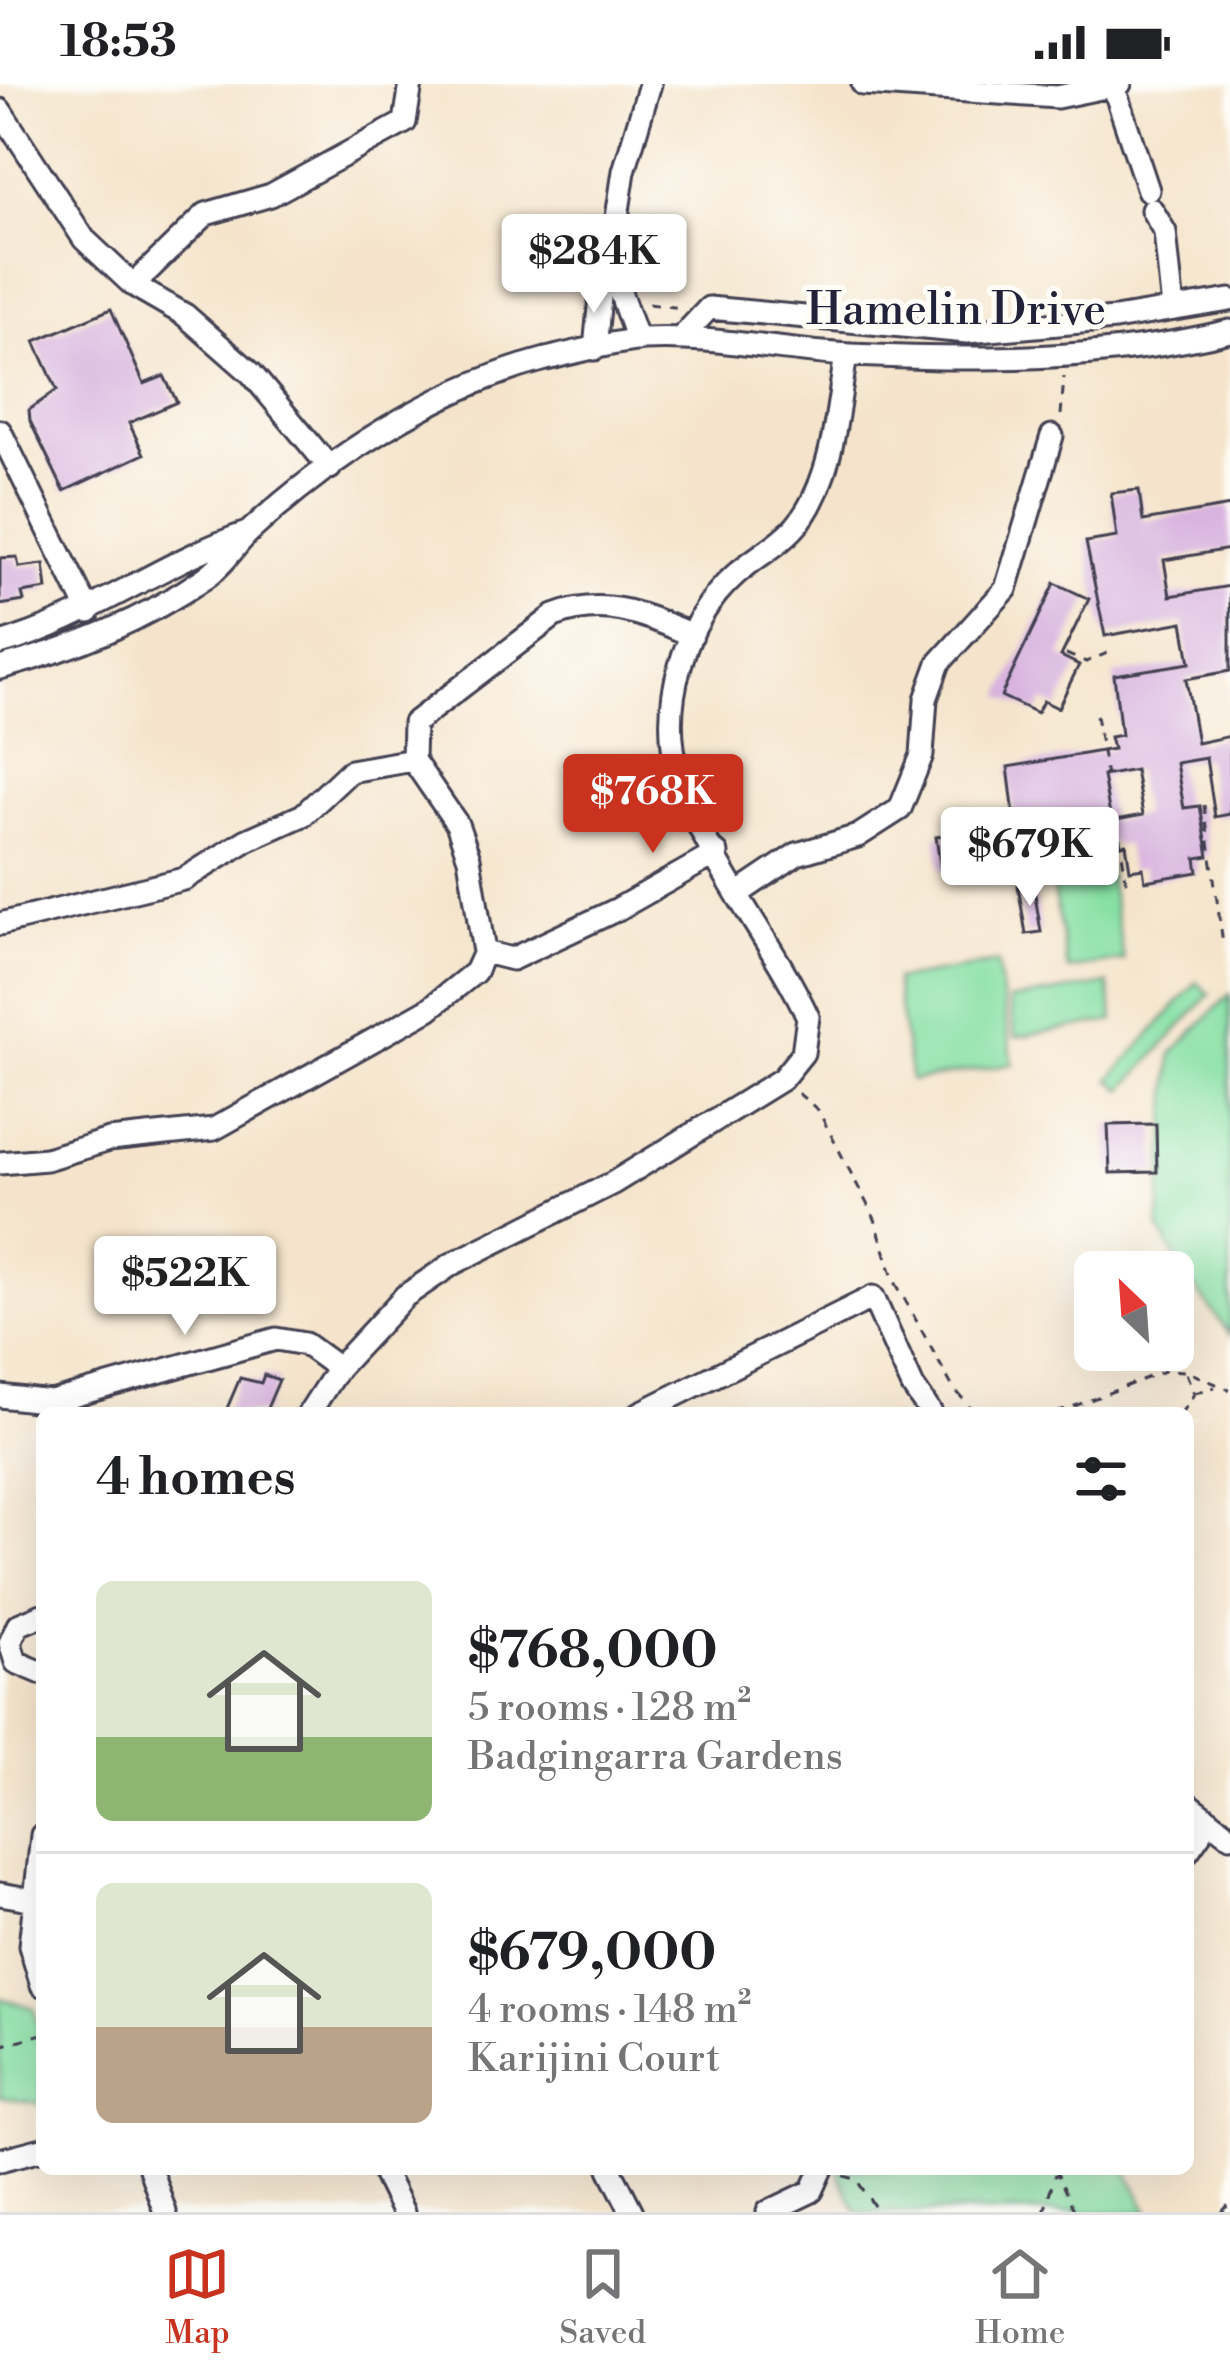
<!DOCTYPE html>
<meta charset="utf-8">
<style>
:root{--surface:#fff;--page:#f6f6f6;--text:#202124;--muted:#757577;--line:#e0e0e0;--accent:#c8321e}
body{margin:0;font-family:"Libre Bodoni",serif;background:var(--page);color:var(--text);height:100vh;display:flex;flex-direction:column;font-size:45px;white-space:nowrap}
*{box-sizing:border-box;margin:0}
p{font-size:39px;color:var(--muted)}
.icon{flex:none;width:66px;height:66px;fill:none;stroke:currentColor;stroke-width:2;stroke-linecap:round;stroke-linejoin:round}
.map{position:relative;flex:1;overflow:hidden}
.drawer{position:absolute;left:36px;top:1323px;width:1158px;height:768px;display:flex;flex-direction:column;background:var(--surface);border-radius:18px;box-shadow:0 12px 48px #0002}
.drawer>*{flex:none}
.needle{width:78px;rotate:335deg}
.buttons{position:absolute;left:1074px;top:1167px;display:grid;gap:24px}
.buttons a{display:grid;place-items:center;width:120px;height:120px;border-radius:18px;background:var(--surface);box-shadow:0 12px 48px #0002;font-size:60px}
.price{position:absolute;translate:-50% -102px;padding:0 27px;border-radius:12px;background:#fff;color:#222;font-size:39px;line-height:78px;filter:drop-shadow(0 3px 6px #0008)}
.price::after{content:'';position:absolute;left:50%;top:72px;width:36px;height:27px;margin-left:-18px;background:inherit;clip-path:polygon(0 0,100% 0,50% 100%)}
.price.on{background:var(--accent);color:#fff}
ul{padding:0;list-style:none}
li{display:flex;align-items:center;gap:36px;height:300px;padding:0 60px}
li+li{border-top:3px solid var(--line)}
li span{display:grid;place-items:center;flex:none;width:336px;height:240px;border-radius:18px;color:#555}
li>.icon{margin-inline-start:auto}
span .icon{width:144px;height:144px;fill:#fffc;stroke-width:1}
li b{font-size:51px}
h2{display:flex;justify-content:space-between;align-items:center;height:144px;padding:0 60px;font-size:51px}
.status{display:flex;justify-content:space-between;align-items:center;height:84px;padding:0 60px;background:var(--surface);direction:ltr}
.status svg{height:33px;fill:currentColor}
.dock{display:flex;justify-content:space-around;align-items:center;height:168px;border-top:3px solid var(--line);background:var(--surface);font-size:33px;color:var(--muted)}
.dock a{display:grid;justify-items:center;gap:6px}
.dock .on{color:var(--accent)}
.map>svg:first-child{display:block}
.green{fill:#87e0a4;stroke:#548170;stroke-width:3}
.building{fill:#d8b3df;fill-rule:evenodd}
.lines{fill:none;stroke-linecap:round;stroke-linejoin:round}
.minor-casing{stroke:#423f51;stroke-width:27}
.path{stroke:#423f51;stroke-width:3;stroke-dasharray:9 9;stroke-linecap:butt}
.minor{stroke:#fff;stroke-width:21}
.labels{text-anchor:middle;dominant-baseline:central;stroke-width:10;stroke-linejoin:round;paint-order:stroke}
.street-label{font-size:45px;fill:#22223b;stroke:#fdfcf7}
</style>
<div class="status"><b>18:53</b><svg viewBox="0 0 49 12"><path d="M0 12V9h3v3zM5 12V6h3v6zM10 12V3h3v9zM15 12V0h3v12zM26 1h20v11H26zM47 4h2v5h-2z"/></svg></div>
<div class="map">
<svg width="1230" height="2128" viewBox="0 0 1230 2128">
<rect width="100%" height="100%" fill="#fdfcf7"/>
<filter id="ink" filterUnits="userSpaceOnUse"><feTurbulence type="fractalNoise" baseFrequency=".00833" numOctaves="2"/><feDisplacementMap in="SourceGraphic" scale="24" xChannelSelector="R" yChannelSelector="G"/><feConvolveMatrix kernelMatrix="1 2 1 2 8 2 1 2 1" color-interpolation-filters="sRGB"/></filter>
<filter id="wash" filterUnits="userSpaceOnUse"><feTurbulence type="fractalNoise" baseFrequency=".004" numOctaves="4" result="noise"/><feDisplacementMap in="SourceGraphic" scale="48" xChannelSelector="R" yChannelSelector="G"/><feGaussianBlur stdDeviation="2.7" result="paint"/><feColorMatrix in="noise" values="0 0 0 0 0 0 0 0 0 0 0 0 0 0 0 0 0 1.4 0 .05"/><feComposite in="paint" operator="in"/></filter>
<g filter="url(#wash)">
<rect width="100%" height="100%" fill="#f5e4cb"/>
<path class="green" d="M1104 768 1124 876 1068 886 1048 778Z
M997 879 1013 980 911 997 895 896Z
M1197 898 1210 910 1123 1006 1110 995Z
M1108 900 1114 937 1015 953 1009 916Z
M1230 910V1250L1187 1194 1159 1144 1172 970Z
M0 1914 34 1924 42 1967V2020L0 2013Z
M837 2085H1126L1149 2128H857Z"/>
<g id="blocks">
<path class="building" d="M111 225 144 300 164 292 177 318 129 339 144 370 64 407 30 337 29 326 57 306 35 257Z
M1139 406 1143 437 1230 422V465L1164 476 1170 512 1230 502V587L1186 595 1197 659 1230 652V730L1215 733 1206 674 1176 679 1184 724 1200 722 1209 772 1196 774 1198 788 1145 797 1143 784 1130 786 1126 760 1115 762 1114 757 941 786 936 753 1015 739 1008 683 1113 665 1110 653 1121 651 1114 591 1190 579 1183 538 1105 552 1086 458 1117 453 1111 409ZM1135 686 1143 731 1111 737 1103 692Z
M17 473 19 483 44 480 47 505 22 509 24 517 0 521V474Z
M1055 499 1089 515 1061 572 1079 581 1058 624 1043 617 1037 629 1001 612Z
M1033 799 1041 848 1026 850 1018 802Z
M1156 1040 1157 1088 1110 1089 1108 1041Z
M264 1291 279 1296 265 1329H225L240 1294 261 1299Z"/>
</g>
</g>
<g filter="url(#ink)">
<use href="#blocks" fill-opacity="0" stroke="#423f51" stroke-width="3"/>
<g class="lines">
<g class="minor-casing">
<path id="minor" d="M863 0 1057 13 1120 0
M1113 1 1148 106
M0 26 84 155 133 201 185 231 251 289 330 384
M1152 126 1165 148 1173 225
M610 180 637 256
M133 201 206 130 271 111 405 38 411 0
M680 255 709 224 967 248 1115 235 1230 216
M595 265 602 192 610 180 624 87 650 0
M0 347 89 528
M0 560C89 535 161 478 247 449
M0 584C74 564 143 537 206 493 225 480 234 462 250 447 331 372 438 303 546 275 577 268 612 258 643 255 713 251 782 268 851 271 979 277 1105 277 1230 247
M739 809 797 770 858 752 900 725 922 671 926 615 939 579 1006 505 1052 352
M0 840 184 795 247 756 303 731 350 687 413 676 414 639 554 532C606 512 644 531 692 551
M484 868 512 875 618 825 717 769
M0 1079 46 1075 109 1056 214 1045 429 925 475 888 484 868 469 774 457 740 413 676
M0 1312 51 1318 276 1255 305 1260 338 1284
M309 1329 338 1284 405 1212 452 1180 613 1099 782 995 803 969 808 933C770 852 705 777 679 691 658 623 683 537 736 490 755 473 785 458 800 437 834 390 837 326 846 271
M640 1329 873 1213 913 1303 931 1329
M42 1531 18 1541 10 1559 16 1578 42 1589
M1188 1719 1230 1752
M42 1751 30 1862 42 1901
M1188 1767 1210 1736
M0 1810 35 1816
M0 2076 42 2065
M150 2085 165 2128
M382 2085 403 2128
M610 2085 632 2128
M768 2128 812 2107 822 2085"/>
</g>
<path class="path" d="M649 220 681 224
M1061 331 1064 293
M1066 570 1086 578 1110 568
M1096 631 1106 692
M1204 721 1223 860
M1117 736 1127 802
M798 1009 818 1026 875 1135 893 1194 952 1302 975 1329
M1195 1309 1215 1303
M1057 1329 1167 1286 1186 1287 1230 1306
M1181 1329 1194 1310 1186 1289
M0 1962 42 1950
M1055 2085 1075 2128
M844 2092 856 2095 878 2128
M1044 2128 1055 2090
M1222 2128 1230 2119"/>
<use href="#minor" class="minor"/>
</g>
</g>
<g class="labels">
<g class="street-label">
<text x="956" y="226">Hamelin Drive</text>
</g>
</g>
</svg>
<div class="buttons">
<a><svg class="needle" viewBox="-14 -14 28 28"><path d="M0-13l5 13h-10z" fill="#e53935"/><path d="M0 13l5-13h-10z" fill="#757577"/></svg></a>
</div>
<b class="price" style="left:594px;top:232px">$284K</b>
<b class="price on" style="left:653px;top:772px">$768K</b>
<b class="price" style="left:1030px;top:825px">$679K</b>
<b class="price" style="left:185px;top:1254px">$522K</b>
<section class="drawer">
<h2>4 homes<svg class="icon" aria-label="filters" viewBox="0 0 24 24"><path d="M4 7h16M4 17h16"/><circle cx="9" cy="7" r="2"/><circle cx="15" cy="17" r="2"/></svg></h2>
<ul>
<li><span style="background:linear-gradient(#dfe7d0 65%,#8fb573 0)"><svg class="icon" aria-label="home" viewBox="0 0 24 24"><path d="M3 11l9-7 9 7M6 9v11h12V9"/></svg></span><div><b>$768,000</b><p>5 rooms · 128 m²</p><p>Badgingarra Gardens</p></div></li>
<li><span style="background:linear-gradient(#dfe7d0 60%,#b9a48a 0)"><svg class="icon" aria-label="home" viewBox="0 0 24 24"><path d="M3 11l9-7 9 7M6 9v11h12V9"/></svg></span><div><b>$679,000</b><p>4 rooms · 148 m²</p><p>Karijini Court</p></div></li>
</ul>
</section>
</div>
<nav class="dock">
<a class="on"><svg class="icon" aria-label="map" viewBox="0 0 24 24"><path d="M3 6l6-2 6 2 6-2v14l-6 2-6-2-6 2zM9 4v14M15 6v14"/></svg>Map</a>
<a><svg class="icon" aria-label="saved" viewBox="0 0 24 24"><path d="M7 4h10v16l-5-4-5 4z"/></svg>Saved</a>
<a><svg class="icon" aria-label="home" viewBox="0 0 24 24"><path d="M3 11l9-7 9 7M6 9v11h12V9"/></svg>Home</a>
</nav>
